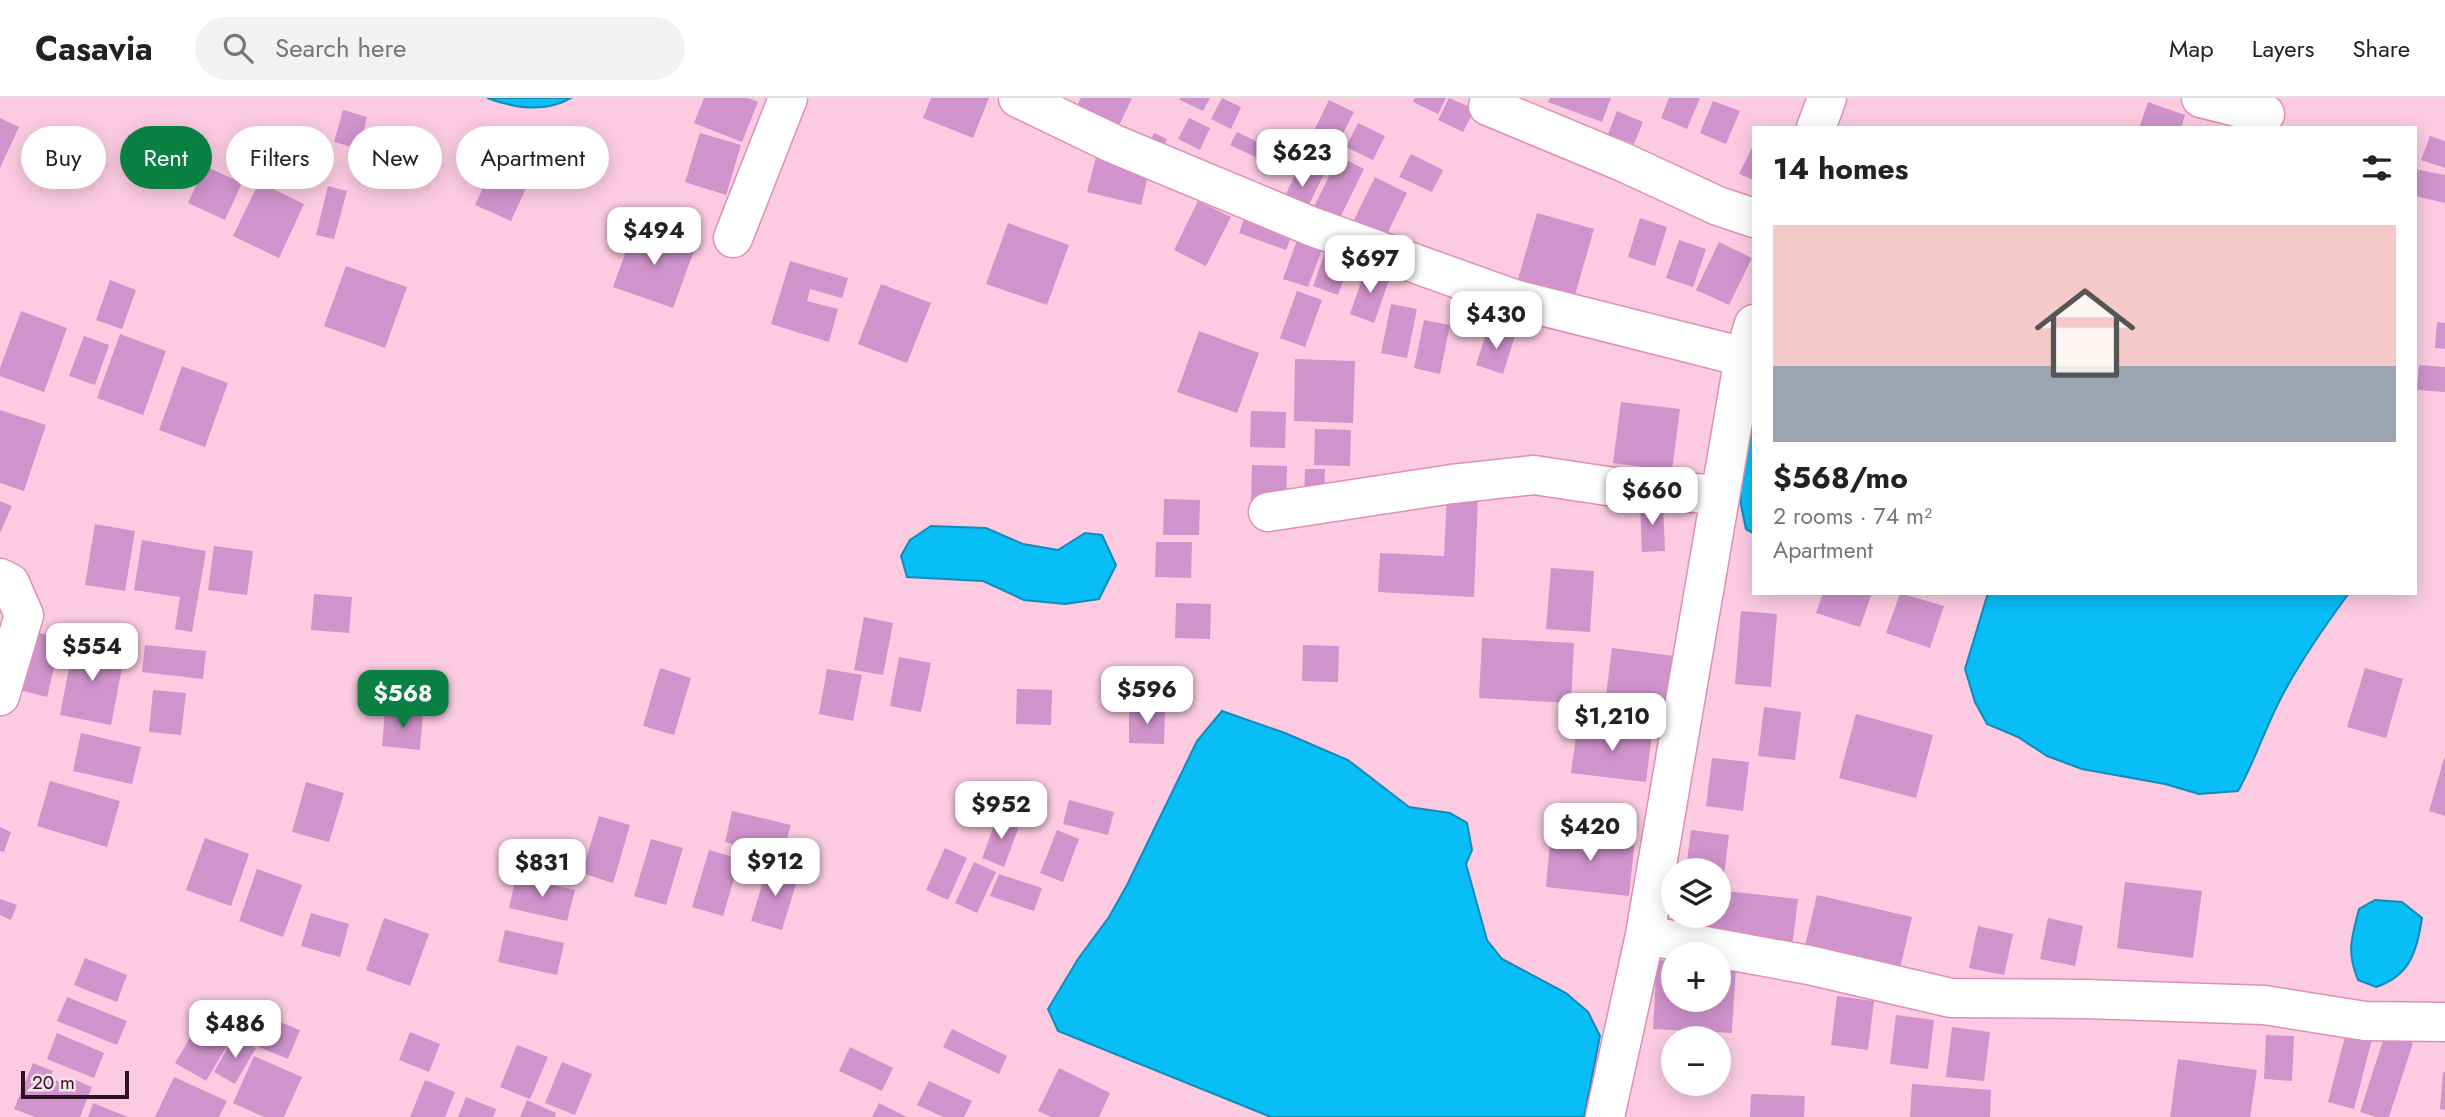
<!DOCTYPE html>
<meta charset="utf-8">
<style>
:root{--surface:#fff;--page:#f2f2f2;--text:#222;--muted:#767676;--line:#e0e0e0;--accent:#0b8043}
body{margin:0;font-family:Jost,sans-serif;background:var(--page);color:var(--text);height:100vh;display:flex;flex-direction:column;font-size:26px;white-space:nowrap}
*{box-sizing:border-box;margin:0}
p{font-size:23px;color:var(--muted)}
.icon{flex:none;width:38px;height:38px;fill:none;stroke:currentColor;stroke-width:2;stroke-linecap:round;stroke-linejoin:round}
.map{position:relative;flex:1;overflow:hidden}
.details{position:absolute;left:1752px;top:28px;width:665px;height:469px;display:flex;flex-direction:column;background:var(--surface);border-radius:0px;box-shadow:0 4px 18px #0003}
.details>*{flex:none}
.guide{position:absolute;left:21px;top:28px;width:665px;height:63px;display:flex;gap:14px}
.fabs{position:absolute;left:1661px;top:760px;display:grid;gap:14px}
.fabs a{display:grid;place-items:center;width:70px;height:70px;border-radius:50%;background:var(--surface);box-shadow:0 4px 18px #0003;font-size:35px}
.scale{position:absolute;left:21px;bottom:18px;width:108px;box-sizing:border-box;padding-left:7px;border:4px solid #2f1222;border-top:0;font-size:19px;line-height:24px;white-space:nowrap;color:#2f1222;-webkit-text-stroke:5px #f4e3eb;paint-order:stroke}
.price{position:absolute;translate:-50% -60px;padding:0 16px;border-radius:14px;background:#fff;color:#222;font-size:23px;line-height:46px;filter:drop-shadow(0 2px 4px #0008)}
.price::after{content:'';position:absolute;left:50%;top:42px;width:21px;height:16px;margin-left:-10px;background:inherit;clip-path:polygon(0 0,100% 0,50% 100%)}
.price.current{background:var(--accent);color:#fff}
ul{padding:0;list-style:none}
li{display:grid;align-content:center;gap:14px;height:371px;padding:0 21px}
li span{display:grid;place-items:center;height:217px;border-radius:0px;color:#555}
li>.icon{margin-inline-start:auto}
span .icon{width:126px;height:126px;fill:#fffc;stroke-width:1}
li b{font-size:30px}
h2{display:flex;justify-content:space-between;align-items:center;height:84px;padding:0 21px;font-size:30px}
.tag{padding:0 24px;border-radius:32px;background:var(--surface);box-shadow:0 4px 18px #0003;font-size:24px;line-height:63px}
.tag.current{background:var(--accent);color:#fff}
header{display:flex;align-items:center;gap:42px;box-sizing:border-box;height:98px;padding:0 35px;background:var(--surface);border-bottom:2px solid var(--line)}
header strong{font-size:33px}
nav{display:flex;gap:38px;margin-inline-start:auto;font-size:24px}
.search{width:490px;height:63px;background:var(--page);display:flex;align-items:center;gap:18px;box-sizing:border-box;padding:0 24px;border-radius:38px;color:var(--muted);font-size:26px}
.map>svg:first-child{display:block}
.water{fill:#07bef7;stroke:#138ab7;stroke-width:2}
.building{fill:#d093cc}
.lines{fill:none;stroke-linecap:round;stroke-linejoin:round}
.minor-casing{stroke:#dd90b6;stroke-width:41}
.minor{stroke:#fff;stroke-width:38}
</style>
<header>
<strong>Casavia</strong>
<div class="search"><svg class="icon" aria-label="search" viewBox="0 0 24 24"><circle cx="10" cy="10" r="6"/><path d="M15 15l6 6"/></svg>Search here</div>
<nav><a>Map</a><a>Layers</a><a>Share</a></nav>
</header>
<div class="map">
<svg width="2445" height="1019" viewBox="0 0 2445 1019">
<rect width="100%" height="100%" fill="#fccbe2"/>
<path class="water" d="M487 0H571C546 15 514 10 487 0Z
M1753 312V435L1746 431 1741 407 1740 365Z
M931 428 986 430 1023 446 1058 452 1085 435 1102 437 1116 467 1099 501 1065 506 1024 502 983 483 907 479 901 458 910 442Z
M1988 495H2349C2324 529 2300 563 2281 600 2265 630 2255 663 2238 693L2199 696 2165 686 2082 671 2047 658 2018 639 1987 626 1975 604 1965 571Z
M1222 613 1285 635 1348 662 1409 709 1450 715 1467 725 1472 752 1466 766 1487 842 1502 861 1566 895 1588 914 1600 938 1584 1019H1271L1058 933 1048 911 1078 861 1109 819 1127 787 1197 643Z
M2375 802 2402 804 2422 820C2417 853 2410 878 2376 889L2358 882C2346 853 2352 839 2359 811Z"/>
<path class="building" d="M704 0H748L758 4 742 44 694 25Z
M931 0H989L973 40 923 20Z
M1081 0H1132L1116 34 1074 13Z
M1180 0H1210L1203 13 1180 2Z
M1222 0 1241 9 1231 31 1211 21Z
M1415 0H1446L1438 16 1413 4Z
M1449 0 1475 11 1463 34 1438 22Z
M1550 0H1611L1602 24 1548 4Z
M1669 0H1700L1687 31 1661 20Z
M1329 2 1354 14 1331 59 1307 47Z
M1713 3 1740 13 1726 46 1700 35Z
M2148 4 2185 17 2181 30H2139Z
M343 12 367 19 359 51 334 44Z
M1617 13 1643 24 1634 46 1608 36Z
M0 20 19 29 0 70Z
M1189 20 1210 30 1200 52 1178 41Z
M1358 25 1385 38 1373 62 1346 49Z
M1237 34 1268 49 1262 62 1230 47Z
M700 35 741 47 726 97 685 84Z
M1154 35 1167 41 1157 62 1144 56Z
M2430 38 2445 43V70L2421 62Z
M1752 50 1754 51V82L1739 76Z
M1411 56 1443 72 1432 94 1399 79Z
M1339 58 1364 71 1336 128 1311 115Z
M1096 59 1149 73 1141 107 1087 94Z
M1302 63 1325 74 1303 119 1280 108Z
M205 68 242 85 225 122 188 105Z
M492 70 528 86 511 123 475 107Z
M2415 71 2445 77V105L2415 98Z
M1375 79 1407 95 1383 144 1351 128Z
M259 84 304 106 279 160 233 138Z
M328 88 347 93 334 141 316 137Z
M1198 103 1231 119 1206 168 1174 152Z
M1248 110 1295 128 1286 152 1239 135Z
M1537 115 1594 131 1573 204 1516 188Z
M1640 120 1667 129 1655 168 1628 159Z
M1008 125 1069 147 1047 207 986 186Z
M635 128 695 150 673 210 613 189Z
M1300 134 1325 143 1308 189 1283 181Z
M1330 141 1355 150 1338 197 1313 188Z
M1679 142 1706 151 1693 189 1666 180Z
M1719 144 1752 160 1729 207 1696 192Z
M790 163 848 180 842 200 810 191 807 203 838 211 829 244 771 226Z
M346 168 407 189 385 250 324 228Z
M1366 169 1391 177 1374 225 1350 216Z
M110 182 136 192 122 231 96 222Z
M881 186 931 205 907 265 858 246Z
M1297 193 1322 202 1305 249 1280 240Z
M1391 206 1417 211 1407 260 1381 255Z
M21 213 67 230 44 294 0 278V270Z
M1424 222 1450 227 1440 276 1414 270Z
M2437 224 2445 225V251L2435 250Z
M1488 229 1515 238 1503 276 1476 267Z
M1199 233 1259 255 1237 315 1177 294Z
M120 236 166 253 143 317 97 300Z
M84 238 109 247 95 287 69 278Z
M1295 261 1355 263 1353 325 1294 323Z
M2419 267 2445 269V294L2417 292Z
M182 268 228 285 205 349 159 332Z
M1621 304 1680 311 1672 373 1613 365Z
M0 312 46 327 24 393 0 385Z
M1251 313 1286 314 1285 350 1250 349Z
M1315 331 1351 332 1350 368 1314 367Z
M1252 367 1287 368 1286 403 1251 402Z
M1305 371H1325L1324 416H1304Z
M1447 398 1478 399 1474 499 1378 494 1380 455 1444 458Z
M1164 401 1200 402 1199 437H1163Z
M0 403 12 408 0 435Z
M1663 405 1665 453 1642 454 1640 406Z
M95 426 135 433 125 493 85 487Z
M142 442 206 453 192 534 175 531 180 499 134 492Z
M1156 444H1192L1191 480 1155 479Z
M214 448 253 453 247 497 208 492Z
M1551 470 1594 473 1590 534 1546 531Z
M1823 495H1872L1860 529 1816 515Z
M1900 495 1944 508 1930 550 1886 535Z
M314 496 352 499 349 535 311 532Z
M1176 505 1211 506 1210 541 1175 540Z
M1741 513 1777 516 1771 589 1735 586Z
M864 519 893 525 883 577 854 572Z
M23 531 61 540 47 599 8 589Z
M1482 540 1574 545 1571 605 1479 600Z
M74 544 125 554 111 627 60 617Z
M145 547 206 553 203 581 142 574Z
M1303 547 1339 548 1338 584 1302 583Z
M1612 550 1674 558 1667 614 1605 606Z
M899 559 931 565 921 614 890 608Z
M660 570 691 580 674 637 643 628Z
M2365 570 2403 581 2386 640 2347 629Z
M827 571 862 577 853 623 819 616Z
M1017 591 1052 592 1051 627 1016 626Z
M153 592 186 595 181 637 149 634Z
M1764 609 1801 614 1795 662 1758 658Z
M1129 610 1165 611 1164 646 1129 645Z
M385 612 423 616 420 652 382 648Z
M1856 616 1933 637 1916 700 1839 680Z
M1578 625 1652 635 1646 684 1571 675Z
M81 635 141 649 132 686 73 673Z
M1712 660 1749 664 1743 713 1706 708Z
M2444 660H2445V718L2429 713Z
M50 683 120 703 107 749 37 728Z
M306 684 344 695 329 744 292 734Z
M986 685 1030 701 1022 723 979 708Z
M1069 702 1114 714 1108 737 1063 726Z
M732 713 791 727 782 758 725 744Z
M998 717 1020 726 1004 769 982 760Z
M599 718 630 727 613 785 582 775Z
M0 729 11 734 4 754 0 753Z
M1057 732 1079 741 1063 784 1040 775Z
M1551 732 1635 741 1629 798 1546 789Z
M1691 732 1729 737 1723 785H1718V772H1686Z
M205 740 249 756 231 808 186 792Z
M651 741 683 750 666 807 634 798Z
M945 750 967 760 948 802 926 792Z
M709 752 740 761 723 818 692 809Z
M974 764 996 774 977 815 955 805Z
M768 767 799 776 782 832 751 823Z
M257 771 302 787 283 839 239 823Z
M999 776 1042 790 1034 813 990 798Z
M516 779 575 792 567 823 509 810Z
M2125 784 2202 793 2193 860 2117 850Z
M1718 792 1798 801 1791 856 1669 841 1672 817H1718Z
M1817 797 1912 819 1898 879 1803 856Z
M0 801 17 807 11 822 0 817Z
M311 815 349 826 340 859 301 848Z
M384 820 429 836 410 888 366 872Z
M2048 820 2083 828 2075 868 2040 861Z
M1978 828 2013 836 2004 877 1969 870Z
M505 832 564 845 557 877 498 864Z
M85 860 127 877 117 904 74 887Z
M1657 862 1673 863V901H1718V865L1736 866 1732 935 1653 931Z
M1837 898 1874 903 1868 952 1831 947Z
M67 899 127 923 117 947 57 923Z
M1896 917 1934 922 1928 971 1890 966Z
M270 920 300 932 288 961 259 949Z
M197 928 228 946 206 983 175 965Z
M1952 929 1990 934 1984 983 1946 979Z
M952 931 1007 958 999 976 943 949Z
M2347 931 2373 937 2354 1011 2328 1004Z
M410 934 440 946 429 974 399 962Z
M57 935 104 955 94 980 47 961Z
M2385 936 2413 945 2389 1019H2376L2360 1014Z
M2266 937 2294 938 2292 983 2264 981Z
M234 938 256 950 235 986 214 974Z
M517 947 548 959 530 1001 500 989Z
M850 949 893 970 882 993 839 973Z
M254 958 302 979 284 1019H264L233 1005Z
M2178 961 2257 972 2250 1019H2170Z
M562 964 592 976 575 1017 545 1005Z
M33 965 53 973 50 980 68 987 71 980 92 989 80 1019H35L14 1011Z
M1059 970 1110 995 1099 1019H1051L1038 1013Z
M2443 974H2445V1012L2440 1011Z
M174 979 227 1003 219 1019H155Z
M425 982 455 994 445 1019H410Z
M929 983 972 1003 964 1019H943L917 1007Z
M1912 986 1991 992 1990 1019H1910Z
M1751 996 1805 998 1804 1019H1750Z
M466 999 496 1011 493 1019H458Z
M527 1002 556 1015 555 1019H520Z
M93 1005 128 1019H88Z
M879 1005 907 1019H872Z"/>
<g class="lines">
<g class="minor-casing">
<path id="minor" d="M1018 0 1114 46 1313 129 1514 201 1744 259
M2201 0 2265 16
M1488 8 1623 64 1718 108 1754 120
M1816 30 1827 0
M733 140 788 0
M1268 414 1452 386 1534 377 1614 389 1720 397
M0 480 10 485 24 517 0 598
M1645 837 1809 867 1951 900 2085 901 2264 907 2365 923 2445 924
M1605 1019 1645 837 1744 259 1754 226"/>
</g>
<use href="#minor" class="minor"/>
</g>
</svg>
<div class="fabs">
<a><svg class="icon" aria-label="layers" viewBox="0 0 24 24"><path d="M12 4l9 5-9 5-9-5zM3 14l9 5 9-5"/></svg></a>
<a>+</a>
<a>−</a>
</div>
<div class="scale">20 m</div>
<b class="price" style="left:1302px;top:91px">$623</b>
<b class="price" style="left:654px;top:169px">$494</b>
<b class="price" style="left:1370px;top:197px">$697</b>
<b class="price" style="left:1496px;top:253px">$430</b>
<b class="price" style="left:1652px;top:429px">$660</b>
<b class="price" style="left:92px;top:585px">$554</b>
<b class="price" style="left:1147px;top:628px">$596</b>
<b class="price current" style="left:403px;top:632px">$568</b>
<b class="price" style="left:1612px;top:655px">$1,210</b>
<b class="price" style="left:1001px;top:743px">$952</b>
<b class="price" style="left:1590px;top:765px">$420</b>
<b class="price" style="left:775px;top:800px">$912</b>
<b class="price" style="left:542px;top:801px">$831</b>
<b class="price" style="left:235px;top:962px">$486</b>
<div class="guide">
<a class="tag">Buy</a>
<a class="tag current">Rent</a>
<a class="tag">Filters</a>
<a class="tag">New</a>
<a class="tag">Apartment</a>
</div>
<section class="details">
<h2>14 homes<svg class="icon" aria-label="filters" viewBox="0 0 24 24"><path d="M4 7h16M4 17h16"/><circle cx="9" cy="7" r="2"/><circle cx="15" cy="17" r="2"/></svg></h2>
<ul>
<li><span style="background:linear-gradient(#f6c9c9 65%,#9aa5b1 0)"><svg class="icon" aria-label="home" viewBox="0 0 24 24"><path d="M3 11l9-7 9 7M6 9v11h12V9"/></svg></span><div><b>$568/mo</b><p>2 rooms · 74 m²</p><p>Apartment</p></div></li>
</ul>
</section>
</div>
